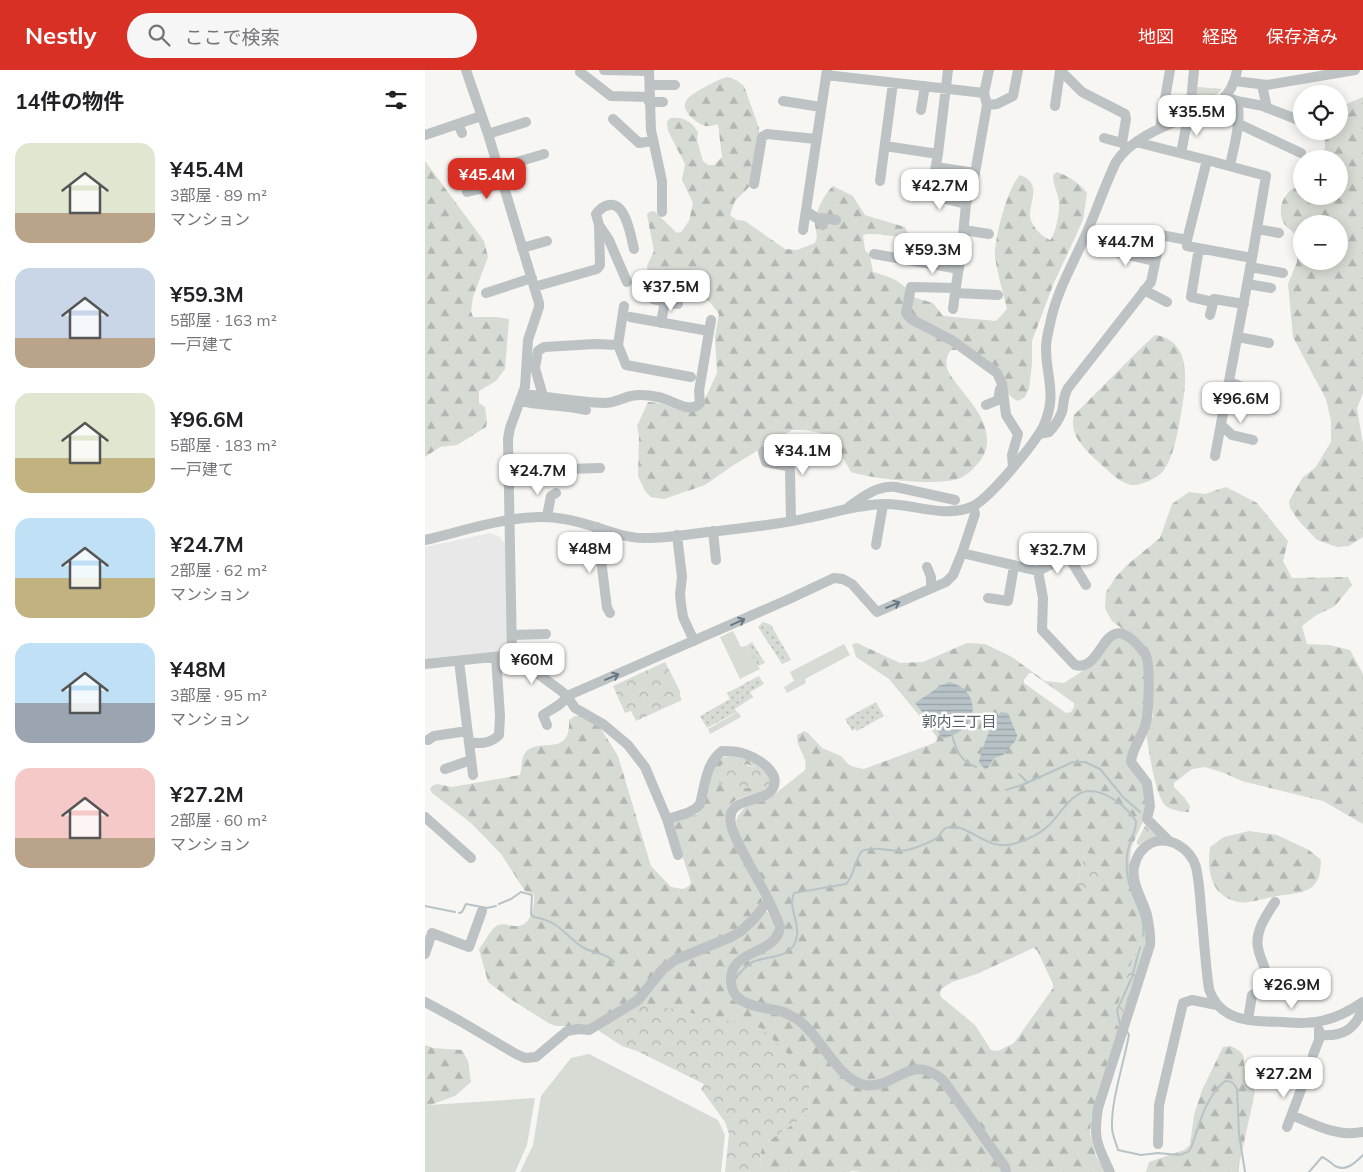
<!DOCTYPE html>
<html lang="ja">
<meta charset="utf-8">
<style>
:root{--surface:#fff;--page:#f6f6f6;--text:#202124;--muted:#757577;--accent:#d93025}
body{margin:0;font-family:Mulish,"Noto Sans JP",sans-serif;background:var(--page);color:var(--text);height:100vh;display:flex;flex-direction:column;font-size:19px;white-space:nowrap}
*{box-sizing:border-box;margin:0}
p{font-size:16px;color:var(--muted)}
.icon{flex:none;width:28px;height:28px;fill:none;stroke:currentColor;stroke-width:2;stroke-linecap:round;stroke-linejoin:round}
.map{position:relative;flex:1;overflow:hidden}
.sheet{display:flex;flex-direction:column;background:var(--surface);width:425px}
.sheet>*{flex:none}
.controls{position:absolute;left:868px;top:15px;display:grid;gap:10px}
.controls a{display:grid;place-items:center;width:55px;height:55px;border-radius:50%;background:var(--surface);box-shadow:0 2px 12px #0003;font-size:25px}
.price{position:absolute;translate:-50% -42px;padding:0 11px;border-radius:10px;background:#fff;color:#222;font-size:16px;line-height:32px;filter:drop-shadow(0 1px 2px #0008)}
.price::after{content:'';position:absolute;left:50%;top:30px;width:15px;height:11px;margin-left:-8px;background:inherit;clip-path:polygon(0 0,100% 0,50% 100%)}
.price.selected{background:var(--accent);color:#fff}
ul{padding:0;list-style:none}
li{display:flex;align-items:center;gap:15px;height:125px;padding:0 15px}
li span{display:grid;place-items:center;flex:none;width:140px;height:100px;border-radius:15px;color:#555}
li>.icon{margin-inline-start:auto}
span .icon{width:60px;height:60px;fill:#fffc;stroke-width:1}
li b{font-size:21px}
h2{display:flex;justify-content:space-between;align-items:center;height:60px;padding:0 15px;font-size:21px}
header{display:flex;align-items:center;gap:30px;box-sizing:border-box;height:70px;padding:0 25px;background:var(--accent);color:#fff}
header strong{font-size:24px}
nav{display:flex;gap:28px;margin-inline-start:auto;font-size:18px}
.search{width:350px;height:45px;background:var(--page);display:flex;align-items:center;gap:12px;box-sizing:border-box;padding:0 18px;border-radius:28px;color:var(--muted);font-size:19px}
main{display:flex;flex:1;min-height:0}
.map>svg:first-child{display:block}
.built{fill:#e7e8e7}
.grass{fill:#d6dbd3}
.forest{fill:url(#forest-firs);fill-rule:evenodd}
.park{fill:url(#park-crowns)}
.garden{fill:url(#garden-dots)}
.water{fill:url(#water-rules)}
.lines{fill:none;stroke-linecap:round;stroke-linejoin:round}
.stream{stroke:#b7c3c7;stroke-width:2}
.minor{stroke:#bdc2c5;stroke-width:10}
.oneway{stroke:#677883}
.labels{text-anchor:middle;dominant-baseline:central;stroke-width:5;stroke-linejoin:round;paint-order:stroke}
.neighbourhood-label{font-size:15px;fill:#546169;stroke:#fff}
</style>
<header>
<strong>Nestly</strong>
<div class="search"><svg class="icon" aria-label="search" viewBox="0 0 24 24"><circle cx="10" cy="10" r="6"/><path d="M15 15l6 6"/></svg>ここで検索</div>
<nav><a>地図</a><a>経路</a><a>保存済み</a></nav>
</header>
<main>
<section class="sheet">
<h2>14件の物件<svg class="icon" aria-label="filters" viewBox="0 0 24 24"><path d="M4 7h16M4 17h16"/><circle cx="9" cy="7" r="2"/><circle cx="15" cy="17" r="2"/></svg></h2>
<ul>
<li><span style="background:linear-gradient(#dfe7d0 70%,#b9a48a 0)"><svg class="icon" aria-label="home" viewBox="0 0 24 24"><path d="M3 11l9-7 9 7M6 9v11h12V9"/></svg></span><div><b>¥45.4M</b><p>3部屋 · 89 m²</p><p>マンション</p></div></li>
<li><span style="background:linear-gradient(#c9d6e8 70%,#b9a48a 0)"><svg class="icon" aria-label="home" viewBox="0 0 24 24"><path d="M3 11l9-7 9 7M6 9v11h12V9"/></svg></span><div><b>¥59.3M</b><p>5部屋 · 163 m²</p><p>一戸建て</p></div></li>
<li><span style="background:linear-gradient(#dfe7d0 65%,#c2b280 0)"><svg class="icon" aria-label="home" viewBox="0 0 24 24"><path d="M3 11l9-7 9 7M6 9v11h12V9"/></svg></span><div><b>¥96.6M</b><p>5部屋 · 183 m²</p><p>一戸建て</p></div></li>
<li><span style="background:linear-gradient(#bfe0f5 60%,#c2b280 0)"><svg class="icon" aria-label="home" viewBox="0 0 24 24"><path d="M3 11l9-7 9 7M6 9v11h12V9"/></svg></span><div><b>¥24.7M</b><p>2部屋 · 62 m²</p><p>マンション</p></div></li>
<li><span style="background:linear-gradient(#bfe0f5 60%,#9aa5b1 0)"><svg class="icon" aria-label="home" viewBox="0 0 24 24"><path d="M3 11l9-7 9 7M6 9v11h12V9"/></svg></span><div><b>¥48M</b><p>3部屋 · 95 m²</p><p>マンション</p></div></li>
<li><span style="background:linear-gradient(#f6c9c9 70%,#b9a48a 0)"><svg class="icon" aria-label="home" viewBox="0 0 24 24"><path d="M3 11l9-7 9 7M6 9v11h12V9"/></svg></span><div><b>¥27.2M</b><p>2部屋 · 60 m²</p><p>マンション</p></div></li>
</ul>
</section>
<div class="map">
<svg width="938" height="1102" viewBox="0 0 938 1102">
<defs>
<pattern id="forest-firs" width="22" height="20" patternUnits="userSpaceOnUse" patternTransform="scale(1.25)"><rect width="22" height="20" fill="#d6dbd3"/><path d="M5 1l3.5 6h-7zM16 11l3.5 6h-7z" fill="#b1b6b1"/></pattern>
<pattern id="park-crowns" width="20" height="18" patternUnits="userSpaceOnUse" patternTransform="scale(1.25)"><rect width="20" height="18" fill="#d6dbd3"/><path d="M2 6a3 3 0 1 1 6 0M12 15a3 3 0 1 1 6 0" fill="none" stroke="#b1b6b1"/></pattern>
<pattern id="garden-dots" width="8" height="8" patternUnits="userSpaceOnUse" patternTransform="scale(1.25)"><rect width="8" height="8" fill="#d6dbd3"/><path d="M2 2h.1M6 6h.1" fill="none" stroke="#b1b6b1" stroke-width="1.8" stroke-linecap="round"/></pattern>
<pattern id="water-rules" width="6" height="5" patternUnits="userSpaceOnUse" patternTransform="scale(1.25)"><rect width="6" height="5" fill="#b7c3c7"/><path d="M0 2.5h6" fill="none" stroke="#99a3a7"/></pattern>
</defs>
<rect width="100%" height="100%" fill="#f7f6f3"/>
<path class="built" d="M65 463 73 466 80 473 83 571 81 578 74 583 0 590V477Z"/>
<path class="grass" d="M308 561 316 577 321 576 335 599 315 609 295 567Z
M419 574 425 585 380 609 381 613 362 623 359 617 369 611 365 602Z
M313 642 316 647 285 664 283 659Z
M164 984 293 1050 300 1065 296 1102H95L108 1075 116 1026 146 988Z
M110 1028 102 1075 90 1102H0V1048L5 1035Z"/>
<path class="forest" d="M302 7 311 10 319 16 334 58 335 71 328 113 310 131 305 145 312 150 320 151 360 179 372 180 390 173C394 163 390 162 390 153 390 142 400 123 408 116L428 126 440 145 480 157 483 163C475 171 451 161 438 165L440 180 445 186 448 202C467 208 477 210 488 227L508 233 518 246 571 251 582 239C578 222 572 203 570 186 569 169 583 116 595 105 618 113 604 131 605 147 607 157 616 166 625 170 631 164 635 141 634 132 633 123 628 115 628 105L632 102C643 106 655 113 662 123L658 150 628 215 607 271V294L604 319 600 327 593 331C580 325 581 318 578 305L536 280H526C521 286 520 294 523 301 536 324 564 344 562 374 561 387 547 403 535 408 514 417 448 409 426 402L406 367 395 363 380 360H367L307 396 280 415 239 429 226 427 220 421 213 406 214 367 212 356 223 332C241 331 257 347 275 340L292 303 290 267 294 244 284 231 275 227 264 212 239 206 228 205 223 203 222 196 229 181 222 145 224 142 229 141 252 163 256 162 264 151 268 133 257 110 260 94 243 61 242 52 245 48C258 47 266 51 273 62L272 70 278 91 283 95H289L297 87 293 54C289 55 284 57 281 56 272 54 255 40 261 31 264 24 294 9 302 7Z
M938 27V323L932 338 938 374V467L924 476 912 477 892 470 873 450 865 438 864 431 878 407 890 398 906 372V351L901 329 868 267 863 214 872 192V166C868 161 860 157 858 152 851 134 861 121 876 113V126H914V89H897L900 77 899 61H914V37ZM876 154H914V191H876Z
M0 91 59 171 63 187 48 227 46 241 48 247H71L84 249 80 299 71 311 54 321V333L60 337 62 351 61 357 32 375 15 377 0 387Z
M730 265C771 271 760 321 755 349 752 365 749 385 739 400 733 408 719 414 709 415 695 415 681 398 671 390 658 377 644 365 649 345L717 277Z
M801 417 832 433 863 471 858 491 867 508 923 507 927 515 910 536 890 546 877 556 882 574 904 575 925 580 938 604V754L898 731 817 711 799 703 780 697 767 699 749 713V717L759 727 765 736 764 742C756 742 747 740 741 736 731 728 724 682 722 669L721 663 728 646 726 588 711 569 687 551 680 538 681 522 690 508 702 495 735 468 747 434 764 422 780 424Z
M696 566 719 587 720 646 705 685 720 716 722 726 720 747 706 778 704 801 718 846 721 859 720 872 715 876 709 885 690 943 694 959 673 1021 666 1050 665 1064 671 1086 681 1102H437L427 1101 425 1102H349L338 1098C334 1092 335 1080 339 1074L383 1044 385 1007 383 1003 215 932 249 894 310 869 340 841C352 844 350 858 348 868 336 874 323 879 312 886 300 895 296 919 308 930 310 932 315 934 318 935 316 928 311 920 310 913 305 881 356 889 359 858L314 765 311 751 313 746 322 734 350 724 380 700C384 688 371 678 372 665L379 661 383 663 397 678 416 686 423 694 429 697 439 699 509 673 512 670V667L464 609 431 587 427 574 432 573 475 593 498 592 542 573 560 574 587 587 620 611 639 613 665 596 684 571ZM604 603H607L649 633V637L646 642 641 643 599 613V610ZM660 782 675 814 672 818 652 813ZM608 878 612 880 628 914V918L589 973 573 981 566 980 550 955 516 927 515 924 516 919 527 912 552 904Z
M150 646H155L173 654 193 686 226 796 246 817 258 819 264 816 266 812 247 755 248 752 271 745 275 741 287 700 296 688C308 684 319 688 330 694V697L322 694 292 710 294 713C315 722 319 715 338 717L340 721C319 728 298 726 302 755L337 830 336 833 315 858 252 885 207 930 163 956H131L125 954 87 930 63 912 54 879C58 874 66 860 70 857 77 851 86 857 93 856 107 855 110 834 109 824L100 821 76 784 46 753 7 723 5 719 7 716 12 714 27 717 95 705C97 699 96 688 100 683 113 666 146 689 144 650Z
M824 761 852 765 884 780 896 790C895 800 896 807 889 815 881 824 863 824 852 826 842 828 822 834 814 832 785 827 782 800 785 777L799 767Z
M0 975 8 978 37 980 43 991 46 1012 30 1026 5 1035 0 1048Z
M806 976C826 986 815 988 821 1005 824 1011 828 1015 830 1022L814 1095V1102H721L724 1092 759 1080 765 1075 769 1045 777 1020 798 977Z"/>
<path class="park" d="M773 17 797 19 785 31 775 36 770 32Z
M240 592 255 621V626L257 630 211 651 206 641 200 643 188 616Z
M304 690 328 697 331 696 330 694 344 705 345 714 340 721 338 717 309 719 294 713 292 710 296 695Z
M721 754 735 766 723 769 714 775 712 774V771Z
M660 782 670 785 675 814 672 818H657L652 813Z
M718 873H720L716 892 694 959 690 949V943L709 885Z
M215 932 336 958 383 1003 385 1007 383 1044 339 1074C335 1080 334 1092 338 1098L349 1102H300L304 1064 300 1052 276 1019 279 1014 212 981 197 976 174 961V958Z"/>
<path class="garden" d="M338 552 346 555 366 590 357 594 333 557Z
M327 572 340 593 333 596 321 576Z
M334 606 339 614 325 622 328 627 310 639 312 642 282 658 275 646 305 629 302 623Z
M451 632 459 646 432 661 430 659 427 661 420 649Z"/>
<path class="water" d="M524 612C553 618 556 653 530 664 525 666 523 668 518 668L490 633 517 615Z
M576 642 583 643 592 665 591 670 578 685 569 688 563 698 560 699 554 693C555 683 568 648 576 642Z"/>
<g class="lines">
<path class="stream" d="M527 665C531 681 536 691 551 697
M594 704 603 713
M581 720 597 715 648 692H660L675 699 698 727 715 742
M74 834 86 829 96 822 107 825 106 844 109 847C138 852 140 868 161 879 171 884 181 883 189 892
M0 836 30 842
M34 843 37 842 41 834 62 838 71 836
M312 906C317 901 323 893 330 891 347 885 369 889 372 865 374 851 363 837 369 823L421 814C430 805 429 791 437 781 450 775 467 783 482 780 488 779 509 771 513 767 517 763 517 758 524 757 545 754 560 781 588 774 599 771 613 765 622 757 635 746 645 722 664 721 682 721 701 736 711 751 711 760 708 765 705 773 701 783 701 798 703 809 706 827 722 847 718 866
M695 955 692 940 707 907 715 877
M702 961 704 965C699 992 686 1031 687 1057 687 1065 691 1072 693 1080L716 1085 733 1083 754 1085 763 1082 766 1078C774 1056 780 1027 800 1011 807 1011 809 1013 812 1019L814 1064 820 1102
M884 1102 897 1087C902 1089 906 1093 910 1096 921 1102 930 1093 938 1085"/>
<path class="minor" d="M41 0 63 64 114 233V237L103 270 100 317 85 358 83 369 87 585
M179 0 224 1
M224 0 226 60 237 111V142
M523 0 513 84 506 122 516 128 541 134 537 176 530 223 573 225
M635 0 657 22 700 44 701 49 697 73 702 79
M155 2 186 26 224 27
M401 5 559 23 562 35 550 103 541 134
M810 11 842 15 930 0
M225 15H250
M837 15 842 38
M559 23 564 0
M800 26 812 31C817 49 809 77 805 95
M358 31 396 37
M812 31 838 36 871 49
M224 32H238
M562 35 572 34 588 26 593 0
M630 36 635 1
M496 40 500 16
M188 49 214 73 228 71
M812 53 876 83
M33 54 37 63
M735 58 745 0
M63 64 101 52
M0 65 56 46
M679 68 697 73
M711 72 782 90
M460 76 513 84
M756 83 766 32 769 0
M511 97 550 103
M72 98 119 84
M455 111 468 13
M329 114 337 67 342 64 391 69
M42 122 77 114
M381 141 393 149 398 155
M393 149 396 148 411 150
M174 155 184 170 202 212
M832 159 854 163
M378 160 402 0
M539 160 564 164
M97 178 122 171
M774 178 766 227 788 232
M677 179 730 191
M449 184 534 199
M825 197 858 203
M822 214 846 218
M109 217 172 199 175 195 174 155 171 144C174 140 179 136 184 135 201 132 206 167 209 179
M531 218 486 217 481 243 486 249 528 271 572 303 577 314 581 345 593 364 587 385 588 397
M719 220 742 232
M61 223 107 208
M228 229 253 234
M528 239 530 223
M785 245 789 229 819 234
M205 247 284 261
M236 253 240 231
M813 267 844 273
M193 275 201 295 266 307
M804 312 834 323 850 327 848 339
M99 324C125 327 153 332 180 333 189 333 197 328 206 326 214 324 224 325 233 327 246 329 265 345 275 333L274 321 286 250
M118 326 110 298 113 281 119 277 170 274 193 275 199 236
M96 331C118 336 140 335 161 340
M561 335 573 330 575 319
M796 355 807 365 828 370
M614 364 624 362C629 357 634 349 637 342 639 333 638 326 643 318L726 212 736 165 762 170V176L827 188 841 106 782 90 762 170
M338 382 341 392 362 396 365 399 366 451
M790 386 827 188
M84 399 108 398 112 400 175 398
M421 439C436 428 451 415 471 417L530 430
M122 446 126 426 131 423
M172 457 182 538 185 543
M288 461 291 490
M252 465 257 507 255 524 256 534 258 547 269 571
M0 470C44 460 94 441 139 449 167 453 194 469 222 468 246 468 270 463 293 461 323 457 353 455 382 448 408 443 435 434 461 434 489 434 519 448 546 437 563 431 609 374 618 357 633 325 621 308 621 278 621 270 623 262 625 254 631 222 649 192 662 162 672 139 680 115 691 92 706 69 737 57 762 47 773 43 784 40 794 33 804 24 810 13 812 0
M451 475 458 435
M655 477 640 481 661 515
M537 483 613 501 618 528 617 560 650 595C680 604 678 528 720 584 726 592 724 645 720 656 716 668 707 679 706 692L722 713 725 736 722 749 743 770
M502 497 506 507V518
M613 501 642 486
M563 528 583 531 589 496
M87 565 121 564
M34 591 48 705
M0 594 87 585 135 620 142 626 150 638 178 654 203 675 220 697 242 749C254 745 267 744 275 734 280 715 281 693 297 681 305 681 313 681 320 684 332 688 356 702 348 718 339 735 300 725 306 754 308 765 315 776 320 786 332 809 347 833 355 857 351 887 303 877 306 913 307 937 341 937 358 942 363 944 368 947 372 949 396 965 411 1009 440 1015 471 1020 484 981 518 1010L580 1097 581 1102
M122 655 118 645C126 639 138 635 142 626L362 530 409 508 418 509 427 514 452 542 521 512 528 505 537 483 550 444 548 436
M3 670 9 666 42 661
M44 672C55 674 65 674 74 665L75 646 71 587
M20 699 46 690
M0 747 46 788
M242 749 253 785
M0 884 7 863 44 877 57 841
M0 932 35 951 91 984 100 988 111 987 142 961 153 959 164 960 202 937 213 930 238 899 250 890 306 867 316 861 329 849 343 831
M823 950 827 925 843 916C844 905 837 893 834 882 828 864 840 847 850 832
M894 965C917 967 930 960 938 938
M888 985 894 970V960
M867 1045C890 1055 912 1067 938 1062
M862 1057 880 1009
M733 1074 734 1035 758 933 767 930 792 935
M685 1102C672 1074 668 1069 673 1038L725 875C726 865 724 855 722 845 718 830 706 813 709 797 711 787 717 778 726 773 744 765 765 778 771 797 774 810 775 825 776 839 779 866 780 892 784 919 795 953 828 951 858 952 872 953 886 954 900 950 914 947 926 940 938 932"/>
</g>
<defs><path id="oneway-shaft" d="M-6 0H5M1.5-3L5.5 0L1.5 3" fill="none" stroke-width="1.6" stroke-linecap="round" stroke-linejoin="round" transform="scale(1.25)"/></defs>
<g class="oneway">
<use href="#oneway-shaft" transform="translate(468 535) rotate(-23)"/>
<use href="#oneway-shaft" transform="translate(313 552) rotate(-24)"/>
<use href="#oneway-shaft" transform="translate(187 607) rotate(-23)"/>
</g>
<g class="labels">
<g class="neighbourhood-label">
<text x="534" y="651">郭内三丁目</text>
</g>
</g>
</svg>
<div class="controls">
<a><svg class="icon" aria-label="locate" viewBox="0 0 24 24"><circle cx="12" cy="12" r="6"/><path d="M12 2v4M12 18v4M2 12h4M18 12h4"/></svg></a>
<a>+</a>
<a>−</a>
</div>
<b class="price" style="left:772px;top:67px">¥35.5M</b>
<b class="price selected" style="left:62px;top:130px">¥45.4M</b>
<b class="price" style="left:515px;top:141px">¥42.7M</b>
<b class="price" style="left:701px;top:197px">¥44.7M</b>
<b class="price" style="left:508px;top:205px">¥59.3M</b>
<b class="price" style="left:246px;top:242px">¥37.5M</b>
<b class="price" style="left:816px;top:354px">¥96.6M</b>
<b class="price" style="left:378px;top:406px">¥34.1M</b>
<b class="price" style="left:113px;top:426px">¥24.7M</b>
<b class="price" style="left:165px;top:504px">¥48M</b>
<b class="price" style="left:633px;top:505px">¥32.7M</b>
<b class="price" style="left:107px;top:615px">¥60M</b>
<b class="price" style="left:867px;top:940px">¥26.9M</b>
<b class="price" style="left:859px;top:1029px">¥27.2M</b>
</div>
</main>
